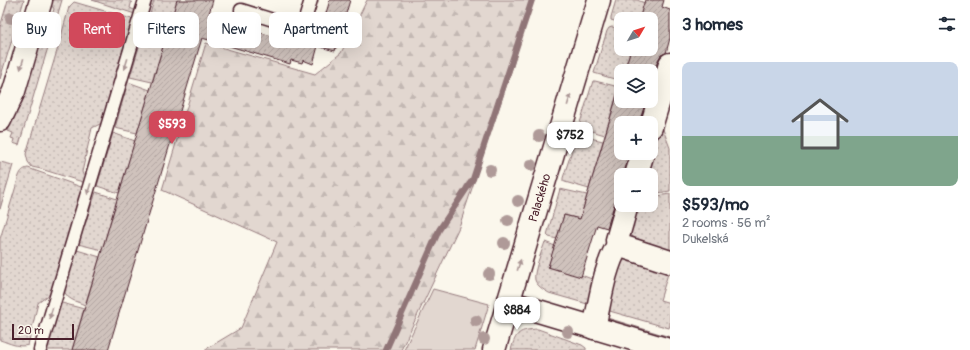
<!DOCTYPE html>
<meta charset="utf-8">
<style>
:root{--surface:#fff;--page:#f6f6f7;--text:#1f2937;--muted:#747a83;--line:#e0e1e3;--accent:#d1495b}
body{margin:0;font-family:Pangolin,sans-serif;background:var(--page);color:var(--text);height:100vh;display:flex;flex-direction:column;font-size:15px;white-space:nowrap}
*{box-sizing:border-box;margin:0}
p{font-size:13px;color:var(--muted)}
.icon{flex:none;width:22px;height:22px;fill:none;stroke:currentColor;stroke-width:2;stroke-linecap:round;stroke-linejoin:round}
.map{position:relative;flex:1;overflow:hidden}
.side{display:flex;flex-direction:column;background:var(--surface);width:300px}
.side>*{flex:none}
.banner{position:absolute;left:12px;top:12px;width:380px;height:36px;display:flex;gap:8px}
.needle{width:26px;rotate:51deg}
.buttons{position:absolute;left:614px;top:12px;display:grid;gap:8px}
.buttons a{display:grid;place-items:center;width:44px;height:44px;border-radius:8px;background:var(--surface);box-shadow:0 4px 16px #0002;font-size:20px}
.scale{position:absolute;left:12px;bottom:10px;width:62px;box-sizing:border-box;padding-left:4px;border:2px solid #4a1f2b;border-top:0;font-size:11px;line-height:14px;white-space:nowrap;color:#4a1f2b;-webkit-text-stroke:3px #fbf7ec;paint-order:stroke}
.price{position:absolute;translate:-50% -34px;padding:0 9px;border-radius:8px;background:#fff;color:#222;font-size:13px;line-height:26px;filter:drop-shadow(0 1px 2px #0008)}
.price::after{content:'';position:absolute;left:50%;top:24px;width:12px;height:9px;margin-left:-6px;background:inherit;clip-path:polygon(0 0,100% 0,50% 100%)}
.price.active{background:var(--accent);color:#fff}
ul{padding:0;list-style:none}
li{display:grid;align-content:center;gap:8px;height:212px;padding:0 12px}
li+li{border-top:1px solid var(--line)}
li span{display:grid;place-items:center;height:124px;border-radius:8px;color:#555}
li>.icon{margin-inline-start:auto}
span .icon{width:72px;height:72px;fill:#fffc;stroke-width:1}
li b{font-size:17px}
h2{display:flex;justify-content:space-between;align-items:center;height:48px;padding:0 12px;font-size:17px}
.tag{padding:0 14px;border-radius:8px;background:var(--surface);box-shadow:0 4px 16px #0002;font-size:14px;line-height:36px}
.tag.active{background:var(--accent);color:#fff}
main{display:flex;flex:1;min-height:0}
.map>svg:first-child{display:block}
.grass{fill:url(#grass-dots);stroke:#967b7e}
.forest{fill:url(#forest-firs);stroke:#967b7e}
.green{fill:#e2d7d0;stroke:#967b7e}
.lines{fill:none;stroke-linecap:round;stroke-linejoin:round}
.stream{stroke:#907477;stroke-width:6}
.building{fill:url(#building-hatch);stroke:#4a1f2b}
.service-casing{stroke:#4a1f2b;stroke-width:15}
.minor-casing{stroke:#4a1f2b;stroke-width:25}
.service{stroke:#fbf7ec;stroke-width:12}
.minor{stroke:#fbf7ec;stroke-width:22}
.tree{fill:#af9a98}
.oneway{fill:#ab9695}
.labels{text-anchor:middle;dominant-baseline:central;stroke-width:3.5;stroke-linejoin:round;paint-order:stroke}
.street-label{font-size:12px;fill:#4a1f2b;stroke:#fbf7ec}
</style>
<main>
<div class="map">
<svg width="670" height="350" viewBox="0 0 670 350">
<defs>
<pattern id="grass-dots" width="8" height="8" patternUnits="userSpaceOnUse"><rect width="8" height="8" fill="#e2d7d0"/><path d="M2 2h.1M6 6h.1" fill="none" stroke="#c3b8b3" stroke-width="1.8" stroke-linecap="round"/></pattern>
<pattern id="forest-firs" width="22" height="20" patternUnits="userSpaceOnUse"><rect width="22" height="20" fill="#e2d7d0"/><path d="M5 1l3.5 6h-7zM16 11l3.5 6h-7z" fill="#c3b8b3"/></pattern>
<pattern id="building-hatch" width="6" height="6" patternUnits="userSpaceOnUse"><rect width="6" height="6" fill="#cfc2bc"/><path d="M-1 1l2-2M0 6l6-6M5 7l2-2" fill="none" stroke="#b3a6a2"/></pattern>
</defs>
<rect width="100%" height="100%" fill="#fbf7ec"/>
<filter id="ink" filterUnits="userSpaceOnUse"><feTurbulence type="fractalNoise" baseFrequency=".025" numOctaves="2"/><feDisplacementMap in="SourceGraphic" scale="8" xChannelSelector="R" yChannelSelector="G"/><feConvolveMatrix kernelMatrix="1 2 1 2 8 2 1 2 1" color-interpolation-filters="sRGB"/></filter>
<g filter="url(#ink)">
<path class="grass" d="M8 0H24L0 79V27Z
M47 0H62L19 145 13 143 14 139 11 138 13 133 8 131 41 23 48 25 49 24 54 9 53 7 46 4Z
M92 0H132L130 8 136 11 135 14Z
M154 0H177L170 25 149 18Z
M616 0H637L645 3 640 19H621V23L611 20V17Z
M74 2 132 19 134 21V24L129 29 102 123 92 128 82 172 86 183 41 169 32 167 28 162 26 154 59 44 69 7Z
M146 24 168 30 152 82 130 77Z
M612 27 621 29V49H631L624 71H621V81L594 73 607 31 609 28Z
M593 81H595L619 87 605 135 581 128 579 126Z
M128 82 150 90 137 133 115 128Z
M661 124 670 148V191L651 194V175H644Z
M113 133 135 141 119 193 97 186Z
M577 135 603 141 589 189 565 182 563 181V178Z
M0 162 13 165 0 209Z
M28 168 84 188 83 192 80 193 50 294 38 303 28 345C19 348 9 343 0 340V239L19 176C21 171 23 169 28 168Z
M560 189 587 195 580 219 564 215 557 239 549 237 547 235Z
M96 192 117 199 102 250 78 244Z
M670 194V252L637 240 633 237 630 233 635 205H651V197Z
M545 242 555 246 548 267 581 275 600 282 591 305 549 293C544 290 537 286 535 280 533 272 542 251 545 242Z
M77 250 100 257 85 305C76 301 66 300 64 289Z
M624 258 670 267 660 300 670 303V325L669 328 606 310 621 261Z
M62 303 84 309 72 350H45L59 304Z
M604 317 670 337V344L602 324Z
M538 329 582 345 586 348V350H511C516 332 519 330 538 329Z"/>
<path class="forest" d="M367 0H532L513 66 459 227 401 350H206V349L241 328 277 242 162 190 206 43 315 74 341 53Z"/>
<path class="green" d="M433 289 489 304 475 350H404Z"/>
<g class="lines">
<path class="stream" d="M386 350 439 230 473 179 532 0"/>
</g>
<path class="building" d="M177 0H213L208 17 285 40 286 36 316 46 330 0H350L335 51 317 46H318L313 64 303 60 302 63 291 60 290 64 202 38 108 350H72Z
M645 0H664L662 7 670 10V38L666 53 661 55 658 60 651 84V71H624L631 49H651V19H639Z
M621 82V101H646L639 123H621V153H630L624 173H621V194L618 196 615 202 607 228 597 225 581 277 548 267 564 215 580 219Z"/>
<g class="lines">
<g class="service-casing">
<path id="service" d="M241 10 302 29 311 0
M40 350 145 0"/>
</g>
<g class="minor-casing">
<g id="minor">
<path d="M0 120 14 91 41 0"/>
<path d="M651 127 670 64"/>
<path d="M636 175 643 153"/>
<path d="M627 205 617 240 618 245 670 262"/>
<path d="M508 302 669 350"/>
<path d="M594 328C600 302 604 268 618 245"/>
<path id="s1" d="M494 350 599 0"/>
</g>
</g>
<use href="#service" class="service"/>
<use href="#minor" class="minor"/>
</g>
<g class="tree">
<circle cx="11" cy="18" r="6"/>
<circle cx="539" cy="136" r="6"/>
<circle cx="531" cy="165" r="6"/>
<circle cx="490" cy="170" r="6"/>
<circle cx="518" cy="201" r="6"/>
<circle cx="508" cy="220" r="6"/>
<circle cx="504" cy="243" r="6"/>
<circle cx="489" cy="274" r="6"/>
<circle cx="476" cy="321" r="6"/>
<circle cx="568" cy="332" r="6"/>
<circle cx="484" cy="339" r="6"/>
</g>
<defs><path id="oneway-solid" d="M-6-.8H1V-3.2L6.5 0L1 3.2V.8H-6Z"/></defs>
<g class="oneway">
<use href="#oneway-solid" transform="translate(22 64) rotate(106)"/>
<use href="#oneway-solid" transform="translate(126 64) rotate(107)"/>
<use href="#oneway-solid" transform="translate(569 100) rotate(-73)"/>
<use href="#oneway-solid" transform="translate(89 189) rotate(107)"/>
<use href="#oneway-solid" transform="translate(519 265) rotate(-73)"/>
<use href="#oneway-solid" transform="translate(51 313) rotate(107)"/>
</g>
</g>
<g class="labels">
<g class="street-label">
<text stroke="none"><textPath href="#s1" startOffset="159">Palackého</textPath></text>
</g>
</g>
</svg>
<div class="buttons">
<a><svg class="needle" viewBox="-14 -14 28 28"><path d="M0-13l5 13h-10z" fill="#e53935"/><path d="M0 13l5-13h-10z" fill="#747a83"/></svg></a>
<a><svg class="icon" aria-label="layers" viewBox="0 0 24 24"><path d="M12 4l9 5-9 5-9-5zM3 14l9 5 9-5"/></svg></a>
<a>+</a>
<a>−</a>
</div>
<div class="scale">20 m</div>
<b class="price active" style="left:172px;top:145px">$593</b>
<b class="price" style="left:570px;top:156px">$752</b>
<b class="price" style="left:517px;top:331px">$884</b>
<div class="banner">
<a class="tag">Buy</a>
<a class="tag active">Rent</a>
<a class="tag">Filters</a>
<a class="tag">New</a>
<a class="tag">Apartment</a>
</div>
</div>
<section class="side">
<h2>3 homes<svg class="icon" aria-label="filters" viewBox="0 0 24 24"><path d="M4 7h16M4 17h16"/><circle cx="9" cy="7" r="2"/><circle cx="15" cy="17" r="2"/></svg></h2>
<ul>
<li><span style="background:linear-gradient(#c9d6e8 60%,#7fa58c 0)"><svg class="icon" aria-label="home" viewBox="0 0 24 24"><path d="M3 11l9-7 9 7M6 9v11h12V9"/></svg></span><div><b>$593/mo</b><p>2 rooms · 56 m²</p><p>Dukelská</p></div></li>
</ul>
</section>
</main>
